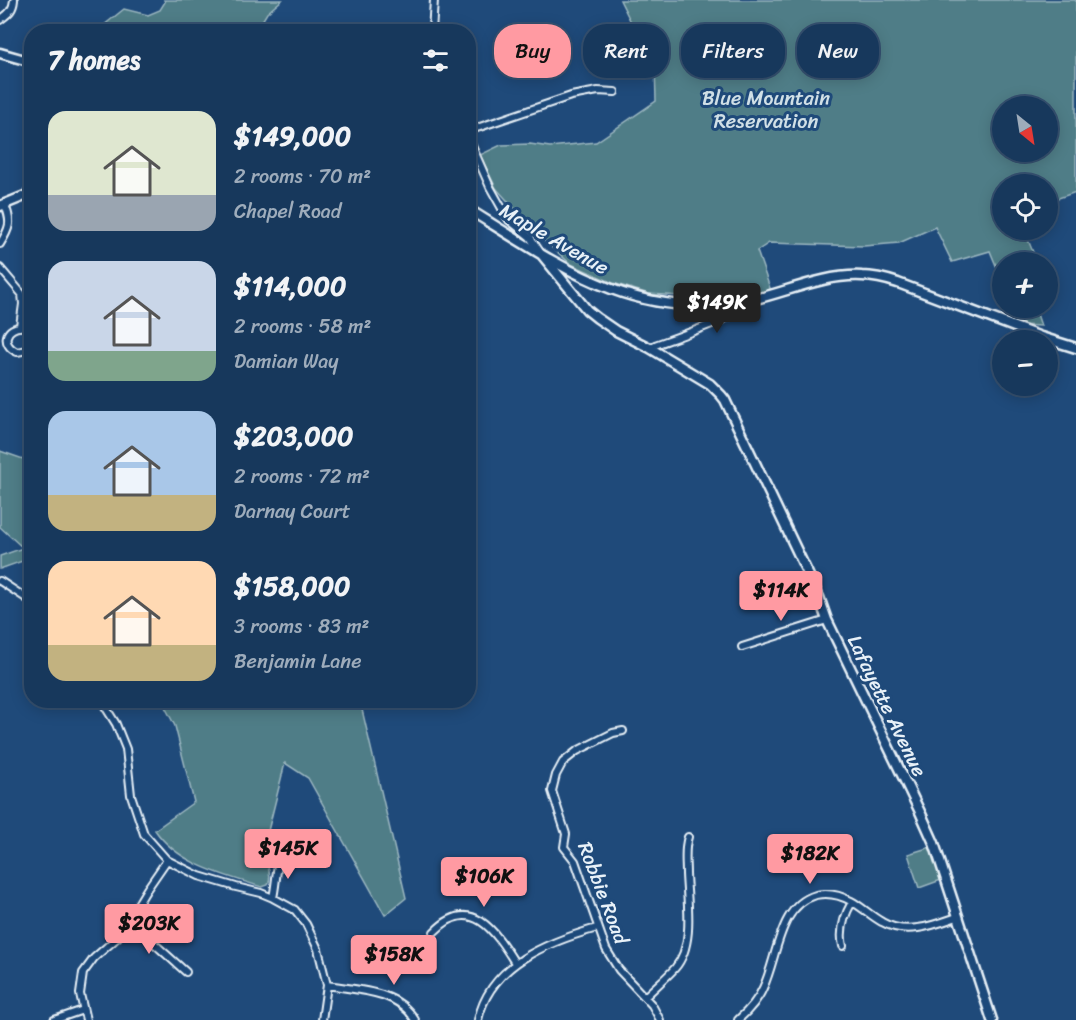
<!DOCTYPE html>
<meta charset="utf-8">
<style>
:root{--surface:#17385c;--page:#244365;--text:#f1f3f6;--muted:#9eacbb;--line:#365272;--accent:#ff9aa2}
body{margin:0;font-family:Sriracha,sans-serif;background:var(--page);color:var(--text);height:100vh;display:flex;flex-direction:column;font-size:22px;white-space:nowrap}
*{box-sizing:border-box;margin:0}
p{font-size:20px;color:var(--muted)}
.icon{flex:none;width:33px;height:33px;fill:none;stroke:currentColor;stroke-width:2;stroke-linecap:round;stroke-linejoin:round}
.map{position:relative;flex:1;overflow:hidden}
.side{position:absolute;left:24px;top:24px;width:452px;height:684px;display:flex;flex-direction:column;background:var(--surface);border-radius:24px;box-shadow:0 3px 15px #0003,0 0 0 2px var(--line)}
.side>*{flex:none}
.banner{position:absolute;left:494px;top:24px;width:492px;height:54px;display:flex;gap:12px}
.needle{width:39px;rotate:150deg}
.buttons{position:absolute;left:992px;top:96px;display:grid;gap:12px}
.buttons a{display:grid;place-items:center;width:66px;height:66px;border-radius:50%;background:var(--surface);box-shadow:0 3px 15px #0003,0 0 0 2px var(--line);font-size:30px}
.price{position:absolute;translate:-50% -51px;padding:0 14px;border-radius:6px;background:var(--accent);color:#111;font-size:20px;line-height:39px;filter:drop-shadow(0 2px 3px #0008)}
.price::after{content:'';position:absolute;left:50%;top:36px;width:18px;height:14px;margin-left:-9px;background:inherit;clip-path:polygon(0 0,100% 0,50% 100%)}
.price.active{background:#222;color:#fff}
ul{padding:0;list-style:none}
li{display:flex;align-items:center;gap:18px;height:150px;padding:0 24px}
li span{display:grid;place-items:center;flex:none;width:168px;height:120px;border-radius:18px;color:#555}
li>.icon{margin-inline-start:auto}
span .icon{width:72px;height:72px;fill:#fffc;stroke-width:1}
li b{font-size:26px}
h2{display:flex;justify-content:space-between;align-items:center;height:72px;padding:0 24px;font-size:26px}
.chip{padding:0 21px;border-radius:24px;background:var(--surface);box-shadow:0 3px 15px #0003,0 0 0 2px var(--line);font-size:21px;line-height:54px}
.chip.active{background:var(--accent);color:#111}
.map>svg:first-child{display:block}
.green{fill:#4f7d87;stroke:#9cb7c0;stroke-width:1.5;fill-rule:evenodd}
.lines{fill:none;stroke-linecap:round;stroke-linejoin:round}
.street-casing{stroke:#e8f1f8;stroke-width:10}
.secondary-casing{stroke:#e8f1f8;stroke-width:13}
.street{stroke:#1f4a7a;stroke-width:6}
.secondary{stroke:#1f4a7a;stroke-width:8}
.labels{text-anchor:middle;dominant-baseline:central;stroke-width:6;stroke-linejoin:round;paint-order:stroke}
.park-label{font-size:20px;fill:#d1e0e7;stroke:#1f4a7a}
.street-label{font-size:20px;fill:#e8f1f8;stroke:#1f4a7a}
</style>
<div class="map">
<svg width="1076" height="1020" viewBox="0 0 1076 1020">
<rect width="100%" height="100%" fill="#1f4a7a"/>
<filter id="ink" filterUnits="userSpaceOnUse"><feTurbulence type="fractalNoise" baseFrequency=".0167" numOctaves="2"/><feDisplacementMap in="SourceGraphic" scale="12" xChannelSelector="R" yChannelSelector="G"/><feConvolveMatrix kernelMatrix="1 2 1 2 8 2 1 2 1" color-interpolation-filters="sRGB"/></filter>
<g filter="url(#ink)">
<path class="green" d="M164 0H282L267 13 256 31 106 32 103 26 124 9 148 15 160 10 165 2Z
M620 0H1076V192L1047 202V184H1002V230H1024L1037 262H1002V280L990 251 952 262 935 227 899 243 864 246 769 243 757 251 771 291 730 296 698 297 649 294 613 283 571 264 542 239 496 188 480 155 501 145 530 144 550 147 596 142 656 101 655 63 650 49 631 22ZM1002 106H1047V152H1002Z
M1013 308H1035L1041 326 1020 325Z
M0 451 32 462 31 558 0 569V556L23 548 0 527Z
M162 701H360L406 898 385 915 308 778 285 763 268 831 274 844C257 856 275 870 268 885L262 887C224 875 179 865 155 830L194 802 175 726Z
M931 847 941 880 919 888 908 854Z"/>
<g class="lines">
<g class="street-casing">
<path id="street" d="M0 20C8 14 13 11 14 0
M432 32 434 0
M468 131 571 96 598 91 615 92
M468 137 490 187 504 212 509 220 530 237 540 252
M0 244C10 228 12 222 5 205
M0 268 22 294 23 304 20 326
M32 334 24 327C5 325 0 345 17 352L27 350 32 344
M650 348 655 345C674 338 749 313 757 299
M0 581 32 602
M742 647 827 620
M101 700 116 724 126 749 131 795 144 834 167 860 199 876 236 887 261 893 273 898 295 910 306 924 318 949 327 985 322 1020
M623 731 613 733 577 751 563 762 556 775 552 791 566 834 564 847 575 861 606 949 619 970 652 1005 660 1020
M273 898C276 884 276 870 280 857
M129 921 186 972
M434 932C471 894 495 931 515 963
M843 946C839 930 844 916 852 902
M327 985C357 990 398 990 415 1020
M645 997C655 987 666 978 675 968 695 945 687 902 686 874 686 862 684 848 688 837
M54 1020 83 1010
M86 1020 80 994 83 973 94 958 118 937 147 889 167 860
M478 1020C490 964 548 942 597 928
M738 1020C748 1011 758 1000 763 988 778 957 778 906 816 895 829 892 840 895 851 901 862 907 871 916 882 922 906 936 934 925 957 917"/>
</g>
<g class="secondary-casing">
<path id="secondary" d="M0 53 32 62
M0 206 32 193
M468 209C556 263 631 321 742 302 781 295 821 274 862 276 874 276 886 279 898 283L1041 337 1076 348
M542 255 587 310 597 318 616 331 650 348 710 384 721 395 725 400 819 597 827 620 921 814 934 843 992 1020"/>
</g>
<use href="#street" class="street"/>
<use href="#secondary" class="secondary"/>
</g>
</g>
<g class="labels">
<g class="park-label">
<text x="766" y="98">Blue Mountain<tspan x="766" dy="23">Reservation</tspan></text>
</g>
<g class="street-label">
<text transform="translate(554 239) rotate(30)">Maple Avenue</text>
<text transform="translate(887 706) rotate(64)">Lafayette Avenue</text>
<text transform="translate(603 893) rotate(69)">Robbie Road</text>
</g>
</g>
</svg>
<div class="buttons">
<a><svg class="needle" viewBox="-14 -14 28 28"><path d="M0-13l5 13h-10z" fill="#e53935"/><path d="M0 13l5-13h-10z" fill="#9eacbb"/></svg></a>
<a><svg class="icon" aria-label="locate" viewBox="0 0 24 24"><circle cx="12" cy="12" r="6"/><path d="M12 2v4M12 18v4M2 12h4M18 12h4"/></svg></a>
<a>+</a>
<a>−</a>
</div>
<b class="price active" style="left:717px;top:334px">$149K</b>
<b class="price" style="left:781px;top:622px">$114K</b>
<b class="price" style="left:288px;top:880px">$145K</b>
<b class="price" style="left:810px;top:885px">$182K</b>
<b class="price" style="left:484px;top:908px">$106K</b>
<b class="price" style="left:149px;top:955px">$203K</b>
<b class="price" style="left:394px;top:986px">$158K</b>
<div class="banner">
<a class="chip active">Buy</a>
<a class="chip">Rent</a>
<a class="chip">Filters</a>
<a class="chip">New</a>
</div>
<section class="side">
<h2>7 homes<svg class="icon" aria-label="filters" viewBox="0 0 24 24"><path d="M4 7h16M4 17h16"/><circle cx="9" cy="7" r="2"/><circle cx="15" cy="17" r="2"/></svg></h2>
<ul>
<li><span style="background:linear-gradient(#dfe7d0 70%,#9aa5b1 0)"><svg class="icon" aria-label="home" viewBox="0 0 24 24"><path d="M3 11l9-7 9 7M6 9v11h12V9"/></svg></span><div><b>$149,000</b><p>2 rooms · 70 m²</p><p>Chapel Road</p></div></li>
<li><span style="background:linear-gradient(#c9d6e8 75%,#7fa58c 0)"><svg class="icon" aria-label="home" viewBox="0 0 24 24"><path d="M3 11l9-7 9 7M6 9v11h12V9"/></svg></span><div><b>$114,000</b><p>2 rooms · 58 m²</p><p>Damian Way</p></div></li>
<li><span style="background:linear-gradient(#a9c7e8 70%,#c2b280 0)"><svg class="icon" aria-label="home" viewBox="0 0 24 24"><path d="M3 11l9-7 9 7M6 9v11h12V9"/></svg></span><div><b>$203,000</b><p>2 rooms · 72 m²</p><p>Darnay Court</p></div></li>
<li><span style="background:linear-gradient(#ffd9b3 70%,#c2b280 0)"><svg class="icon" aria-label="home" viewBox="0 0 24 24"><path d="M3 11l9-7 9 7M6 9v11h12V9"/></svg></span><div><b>$158,000</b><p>3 rooms · 83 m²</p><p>Benjamin Lane</p></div></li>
</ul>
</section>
</div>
